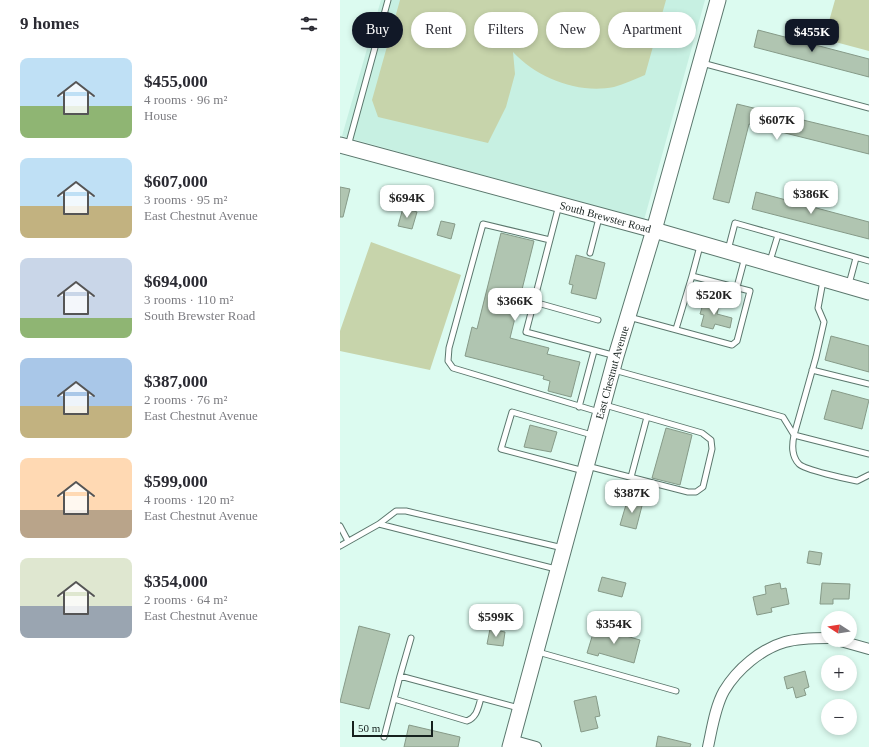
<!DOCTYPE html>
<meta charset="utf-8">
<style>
:root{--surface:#fff;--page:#f7f7f7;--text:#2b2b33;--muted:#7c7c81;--accent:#111827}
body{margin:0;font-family:"Times New Roman",serif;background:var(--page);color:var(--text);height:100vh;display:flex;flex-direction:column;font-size:15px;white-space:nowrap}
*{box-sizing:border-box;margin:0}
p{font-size:13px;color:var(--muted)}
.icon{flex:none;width:22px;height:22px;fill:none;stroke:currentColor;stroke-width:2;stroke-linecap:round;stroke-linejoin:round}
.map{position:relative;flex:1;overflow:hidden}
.sheet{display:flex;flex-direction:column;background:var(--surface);width:340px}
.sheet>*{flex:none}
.banner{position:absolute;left:12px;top:12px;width:380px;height:36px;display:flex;gap:8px}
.needle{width:26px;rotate:282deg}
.buttons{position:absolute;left:481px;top:611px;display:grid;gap:8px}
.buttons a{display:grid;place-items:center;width:36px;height:36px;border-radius:50%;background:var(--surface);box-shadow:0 2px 6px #0003;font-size:20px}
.scale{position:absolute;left:12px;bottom:10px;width:81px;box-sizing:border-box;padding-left:4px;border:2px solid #16211e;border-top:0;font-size:11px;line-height:14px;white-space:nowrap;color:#16211e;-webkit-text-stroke:3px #dcfbf0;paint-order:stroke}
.price{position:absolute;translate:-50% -34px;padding:0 9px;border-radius:8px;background:#fff;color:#222;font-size:13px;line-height:26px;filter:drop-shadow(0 1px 2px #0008)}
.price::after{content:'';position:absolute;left:50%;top:24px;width:12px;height:9px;margin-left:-6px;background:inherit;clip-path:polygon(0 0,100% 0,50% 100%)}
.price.on{background:var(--accent);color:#fff}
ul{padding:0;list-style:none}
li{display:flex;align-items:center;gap:12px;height:100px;padding:0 20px}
li span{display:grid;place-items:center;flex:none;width:112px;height:80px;border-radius:8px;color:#555}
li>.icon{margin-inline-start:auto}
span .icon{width:48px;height:48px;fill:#fffc;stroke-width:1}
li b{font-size:17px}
h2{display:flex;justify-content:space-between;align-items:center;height:48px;padding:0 20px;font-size:17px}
.pill{padding:0 14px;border-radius:18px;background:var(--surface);box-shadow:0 2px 6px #0003;font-size:14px;line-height:36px}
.pill.on{background:var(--accent);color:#fff}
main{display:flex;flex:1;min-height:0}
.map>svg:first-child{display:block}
.built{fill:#c7f0e2}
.green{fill:#c7d4ab}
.building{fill:#b0c5b1;stroke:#869a88}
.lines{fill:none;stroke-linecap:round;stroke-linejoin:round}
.lane-casing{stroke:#5b776d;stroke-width:7}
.street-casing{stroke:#5b776d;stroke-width:12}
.secondary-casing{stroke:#5b776d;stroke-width:17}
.lane{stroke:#fff;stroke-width:5}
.street{stroke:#fff;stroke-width:10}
.secondary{stroke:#fff;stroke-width:15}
.labels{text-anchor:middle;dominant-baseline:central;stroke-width:3.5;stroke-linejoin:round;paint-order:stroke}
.street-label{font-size:11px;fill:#16211e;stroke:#dcfbf0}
</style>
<main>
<section class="sheet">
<h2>9 homes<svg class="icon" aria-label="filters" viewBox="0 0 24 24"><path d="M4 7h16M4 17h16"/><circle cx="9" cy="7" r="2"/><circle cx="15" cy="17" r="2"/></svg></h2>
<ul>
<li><span style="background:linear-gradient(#bfe0f5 60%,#8fb573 0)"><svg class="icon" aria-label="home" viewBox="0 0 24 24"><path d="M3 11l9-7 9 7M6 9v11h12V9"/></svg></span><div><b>$455,000</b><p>4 rooms · 96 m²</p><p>House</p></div></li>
<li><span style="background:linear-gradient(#bfe0f5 60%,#c2b280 0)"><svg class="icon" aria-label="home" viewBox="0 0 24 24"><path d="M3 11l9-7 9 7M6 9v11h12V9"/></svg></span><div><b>$607,000</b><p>3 rooms · 95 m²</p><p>East Chestnut Avenue</p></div></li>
<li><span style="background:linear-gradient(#c9d6e8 75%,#8fb573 0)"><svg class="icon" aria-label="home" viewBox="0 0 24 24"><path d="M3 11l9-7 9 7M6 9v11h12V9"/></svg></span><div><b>$694,000</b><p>3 rooms · 110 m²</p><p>South Brewster Road</p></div></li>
<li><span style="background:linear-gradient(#a9c7e8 60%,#c2b280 0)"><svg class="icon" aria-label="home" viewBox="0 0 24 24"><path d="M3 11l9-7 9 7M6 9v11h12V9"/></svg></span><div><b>$387,000</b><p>2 rooms · 76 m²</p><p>East Chestnut Avenue</p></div></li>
<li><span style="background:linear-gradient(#ffd9b3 65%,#b9a48a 0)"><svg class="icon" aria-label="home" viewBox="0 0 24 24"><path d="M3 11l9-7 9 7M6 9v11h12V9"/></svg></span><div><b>$599,000</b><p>4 rooms · 120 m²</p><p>East Chestnut Avenue</p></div></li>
<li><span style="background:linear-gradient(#dfe7d0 60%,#9aa5b1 0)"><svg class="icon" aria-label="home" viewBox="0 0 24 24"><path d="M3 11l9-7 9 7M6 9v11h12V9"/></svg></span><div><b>$354,000</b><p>2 rooms · 64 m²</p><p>East Chestnut Avenue</p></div></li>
</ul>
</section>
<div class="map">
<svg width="529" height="747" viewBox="0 0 529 747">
<rect width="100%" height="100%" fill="#dcfbf0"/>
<path class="built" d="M41 0H365L304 220 2 136Z"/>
<path class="green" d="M60 0H326L305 75C295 79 284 84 274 87 238 94 197 78 173 52L175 74 166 107 148 143 38 117 32 100Z
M495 0H529V51L484 39Z
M31 242 121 275 90 370 0 351V331Z"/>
<path class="building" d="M418 30 529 59V77L414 47Z
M397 104 529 136V154L409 124 389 203 373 199Z
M0 187 10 189 3 217H0Z
M416 192 529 222V239L412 209Z
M63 208 77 212 72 229 58 226Z
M101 221 115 224 111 239 97 235Z
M161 233 194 241 170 338 209 348 207 354 240 362 231 397 208 391 210 381 203 379 204 376 125 356 132 327 137 329Z
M236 255 265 263 256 299 231 293 233 285 229 284Z
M369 299 380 302 377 314 392 318 390 328 375 324 373 329 361 326 364 315 360 314 363 304 368 306Z
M491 336 529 346V372L485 360Z
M492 390 529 400 522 429 484 419Z
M190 425 217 432 211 452 184 447Z
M326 428 352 435 340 485 312 478Z
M288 498 303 502 296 529 280 525Z
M469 551 482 553 480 565 467 563Z
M262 577 286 583 282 597 258 591Z
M440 583 441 589 446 588 449 604 431 608 432 612 417 615 413 597 426 594 425 586Z
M482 583 510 584 509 599H493V604H480Z
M19 626 50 634 29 709 0 702Z
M255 627 300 640 294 663 259 653 258 656 247 653Z
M150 629 165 632 163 646 147 644Z
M465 671 469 687 464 689 466 695 456 698 453 687 447 689 444 677Z
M256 696 260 716 255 717 258 728 241 732 234 701Z
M69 725 120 737 118 747H64Z
M318 736 351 744 350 747H316Z"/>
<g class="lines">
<g class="lane-casing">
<path id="lane" d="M362 63 529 108
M8 146 48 0
M219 205 186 332 276 356
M210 240 143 224 109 348 108 361 113 368 259 412
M388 250 395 223 529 261
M250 253 259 218
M430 261 438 235
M352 276 360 246
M483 281 478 308 484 322 476 357 454 435C452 445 451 456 459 464 465 470 507 479 517 481L529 475
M509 284 516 258
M397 287 405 257
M194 302 258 320
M289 317 392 345 397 341 410 291 352 276 336 329
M274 370 443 417 454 435 529 454
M472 370 529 384
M239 407 254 351
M247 466 348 492H356L363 487 372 449 371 440 362 433 265 405
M244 471 161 449 172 412 252 435
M291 477 307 417
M39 524 216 569
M0 526 8 541
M0 546 39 524 56 511H66L223 548
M198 652 336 691
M60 676 71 638
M54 699 127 721C137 717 138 708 141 698
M44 737 60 676 179 708"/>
</g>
<g class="street-casing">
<path id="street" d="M497 640 529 649
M171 740 196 747
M368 747C372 729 375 707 384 691 397 669 421 649 445 642 459 638 474 638 488 638"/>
</g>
<g class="secondary-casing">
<g id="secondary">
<path id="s1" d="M0 145 314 230 529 292"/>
<path id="s2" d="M170 747 276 356 314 230 378 0"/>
</g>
</g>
<use href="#lane" class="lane"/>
<use href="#street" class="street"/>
<use href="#secondary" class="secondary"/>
</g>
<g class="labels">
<g class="street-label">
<text stroke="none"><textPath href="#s1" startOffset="275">South Brewster Road</textPath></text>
<text stroke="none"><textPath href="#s2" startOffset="388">East Chestnut Avenue</textPath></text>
</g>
</g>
</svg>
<div class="buttons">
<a><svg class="needle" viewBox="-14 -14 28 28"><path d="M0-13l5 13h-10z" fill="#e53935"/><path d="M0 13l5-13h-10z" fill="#7c7c81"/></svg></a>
<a>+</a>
<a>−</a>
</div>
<div class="scale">50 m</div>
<b class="price on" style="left:472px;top:53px">$455K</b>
<b class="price" style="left:437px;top:141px">$607K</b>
<b class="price" style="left:471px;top:215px">$386K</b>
<b class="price" style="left:67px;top:219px">$694K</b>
<b class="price" style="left:374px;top:316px">$520K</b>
<b class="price" style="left:175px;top:322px">$366K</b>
<b class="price" style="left:292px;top:514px">$387K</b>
<b class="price" style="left:156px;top:638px">$599K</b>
<b class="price" style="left:274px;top:645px">$354K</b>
<div class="banner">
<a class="pill on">Buy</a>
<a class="pill">Rent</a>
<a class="pill">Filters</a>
<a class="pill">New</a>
<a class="pill">Apartment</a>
</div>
</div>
</main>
